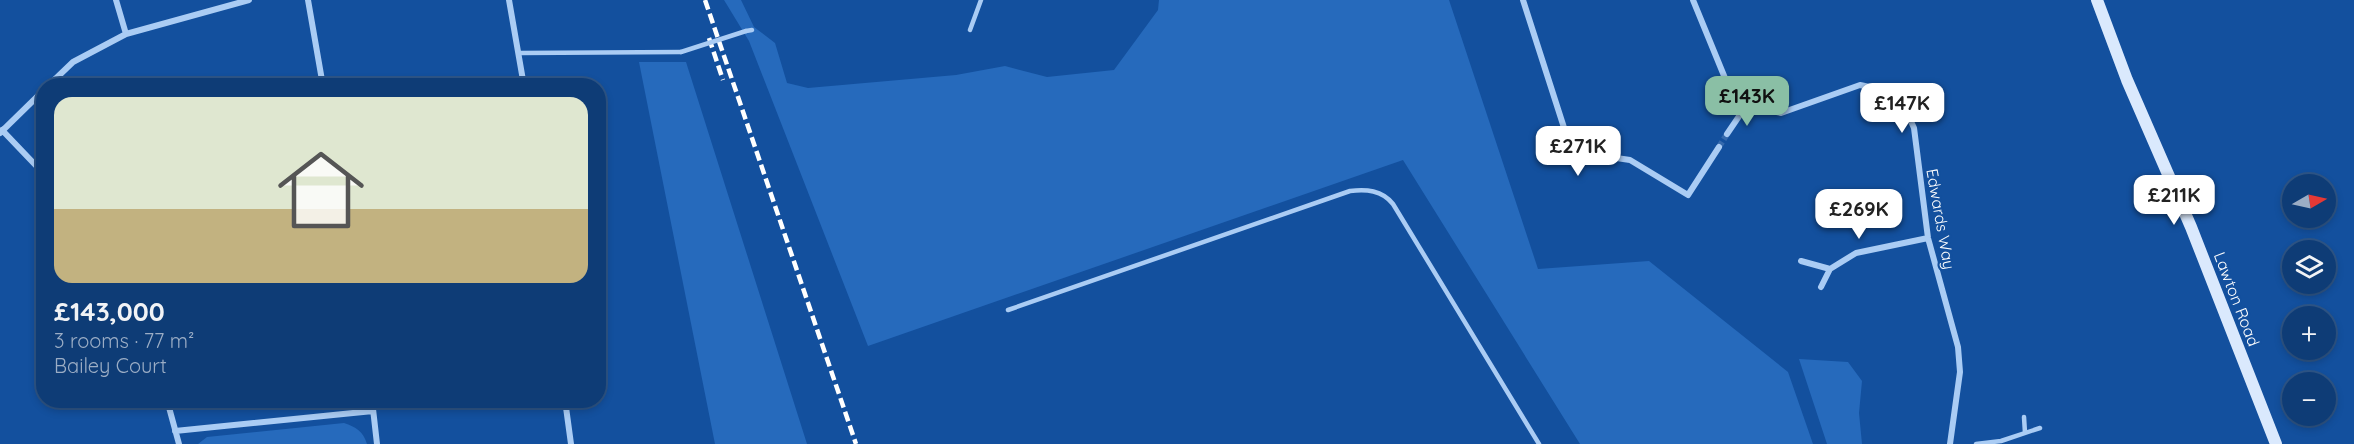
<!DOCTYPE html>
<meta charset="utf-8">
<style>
:root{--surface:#0e3c76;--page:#1c477e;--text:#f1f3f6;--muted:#9badc5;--line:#2e5688;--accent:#8abfa5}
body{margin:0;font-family:Quicksand,sans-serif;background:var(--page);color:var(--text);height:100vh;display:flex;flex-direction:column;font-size:22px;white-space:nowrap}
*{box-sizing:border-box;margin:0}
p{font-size:20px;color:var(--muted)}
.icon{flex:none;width:33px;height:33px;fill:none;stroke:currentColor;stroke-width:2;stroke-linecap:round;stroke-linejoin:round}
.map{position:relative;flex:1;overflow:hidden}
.side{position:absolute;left:36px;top:78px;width:570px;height:330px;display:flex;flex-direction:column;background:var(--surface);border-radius:24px;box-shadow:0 3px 9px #0003,0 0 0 2px var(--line)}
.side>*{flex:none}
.needle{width:39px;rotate:81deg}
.fabs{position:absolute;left:2282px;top:174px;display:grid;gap:12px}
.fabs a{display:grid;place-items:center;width:54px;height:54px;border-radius:50%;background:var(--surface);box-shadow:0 3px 9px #0003,0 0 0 2px var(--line);font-size:30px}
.price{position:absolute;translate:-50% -51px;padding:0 14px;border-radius:12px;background:#fff;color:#222;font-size:20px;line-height:39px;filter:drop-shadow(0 2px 3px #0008)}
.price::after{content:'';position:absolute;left:50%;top:36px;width:18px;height:14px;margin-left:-9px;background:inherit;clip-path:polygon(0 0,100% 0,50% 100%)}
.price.active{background:var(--accent);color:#111}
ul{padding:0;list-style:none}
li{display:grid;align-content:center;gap:12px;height:318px;padding:0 18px}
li+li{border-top:2px solid var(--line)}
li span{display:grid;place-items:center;height:186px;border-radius:18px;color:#555}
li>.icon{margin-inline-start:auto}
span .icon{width:108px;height:108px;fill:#fffc;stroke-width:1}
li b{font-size:26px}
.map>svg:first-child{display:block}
.green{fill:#266abc}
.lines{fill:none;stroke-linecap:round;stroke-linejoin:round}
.street-tunnel{stroke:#366aad;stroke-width:6;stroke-dasharray:6 3;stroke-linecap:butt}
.lane{stroke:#aaccf4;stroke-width:4.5}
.street{stroke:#aaccf4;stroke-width:6}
.secondary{stroke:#dae9fd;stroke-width:12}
.rail{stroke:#fff;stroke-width:4.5;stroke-dasharray:10 4.5;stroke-linecap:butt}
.lane-bridge{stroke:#aaccf4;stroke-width:4.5}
.labels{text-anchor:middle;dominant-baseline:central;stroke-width:4.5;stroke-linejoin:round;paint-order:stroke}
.street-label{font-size:16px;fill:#fff;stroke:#13509e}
</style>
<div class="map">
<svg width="2354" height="444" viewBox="0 0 2354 444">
<rect width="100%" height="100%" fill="#13509e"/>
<path class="green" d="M724 0H741L754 27 775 43 787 83 808 88 956 75 1005 66 1047 77 1114 70 1158 10 1159 0H1449L1538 269 1649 261 1788 372 1813 444H1580L1403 160 868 346 749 41Z
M639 62H686L807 444H715Z
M1799 359 1848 362 1862 381 1859 413 1862 444H1827Z
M344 423C356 427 363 431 367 444H198L207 437Z"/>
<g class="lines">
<path class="street-tunnel" d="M1719 147 1727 134"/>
<path class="lane" d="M970 30 981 0
M746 31 752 30
M520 53 681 52
M1008 310 1350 191C1366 189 1382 190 1393 204L1539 444
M2024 417 2025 433
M1976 444 2001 441 2040 428"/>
<path class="street" d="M116 0 126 34
M308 0 323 86
M509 0 524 86
M1523 0 1576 165 1603 156 1630 160 1688 195 1719 147
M1693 0 1727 83 1746 106 1781 113 1860 85 1884 90 1903 104 1914 128 1928 238 1958 347 1960 372 1950 444
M48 86 73 62 126 34 249 0
M2 130 44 174
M0 133 44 90
M1727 134 1746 106
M1801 261 1830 269
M1821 287 1830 269 1856 253 1928 238
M167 400 179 444
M372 400 377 444
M565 400 571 444
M175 431 373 411"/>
<path class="secondary" d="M2097 0 2127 80 2191 227 2276 444"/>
<path class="rail" d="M705 0 856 444
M709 38 723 80"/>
<path class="lane-bridge" d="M681 52 746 31"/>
</g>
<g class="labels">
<g class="street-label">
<text transform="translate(1941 219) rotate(80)">Edwards Way</text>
<text transform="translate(2237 299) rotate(69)">Lawton Road</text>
</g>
</g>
</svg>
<div class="fabs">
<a><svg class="needle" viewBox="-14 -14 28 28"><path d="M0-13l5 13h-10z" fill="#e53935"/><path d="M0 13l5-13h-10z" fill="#9badc5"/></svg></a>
<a><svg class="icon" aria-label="layers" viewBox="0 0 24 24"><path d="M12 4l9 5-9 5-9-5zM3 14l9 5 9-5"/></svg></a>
<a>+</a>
<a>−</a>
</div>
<b class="price active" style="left:1747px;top:127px">£143K</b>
<b class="price" style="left:1902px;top:134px">£147K</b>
<b class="price" style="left:1578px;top:177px">£271K</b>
<b class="price" style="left:2174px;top:226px">£211K</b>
<b class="price" style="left:1859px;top:240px">£269K</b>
<section class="side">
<ul>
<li><span style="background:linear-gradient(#dfe7d0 60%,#c2b280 0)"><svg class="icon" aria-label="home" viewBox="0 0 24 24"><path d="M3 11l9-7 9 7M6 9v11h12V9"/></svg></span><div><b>£143,000</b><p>3 rooms · 77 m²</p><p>Bailey Court</p></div></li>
</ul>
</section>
</div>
